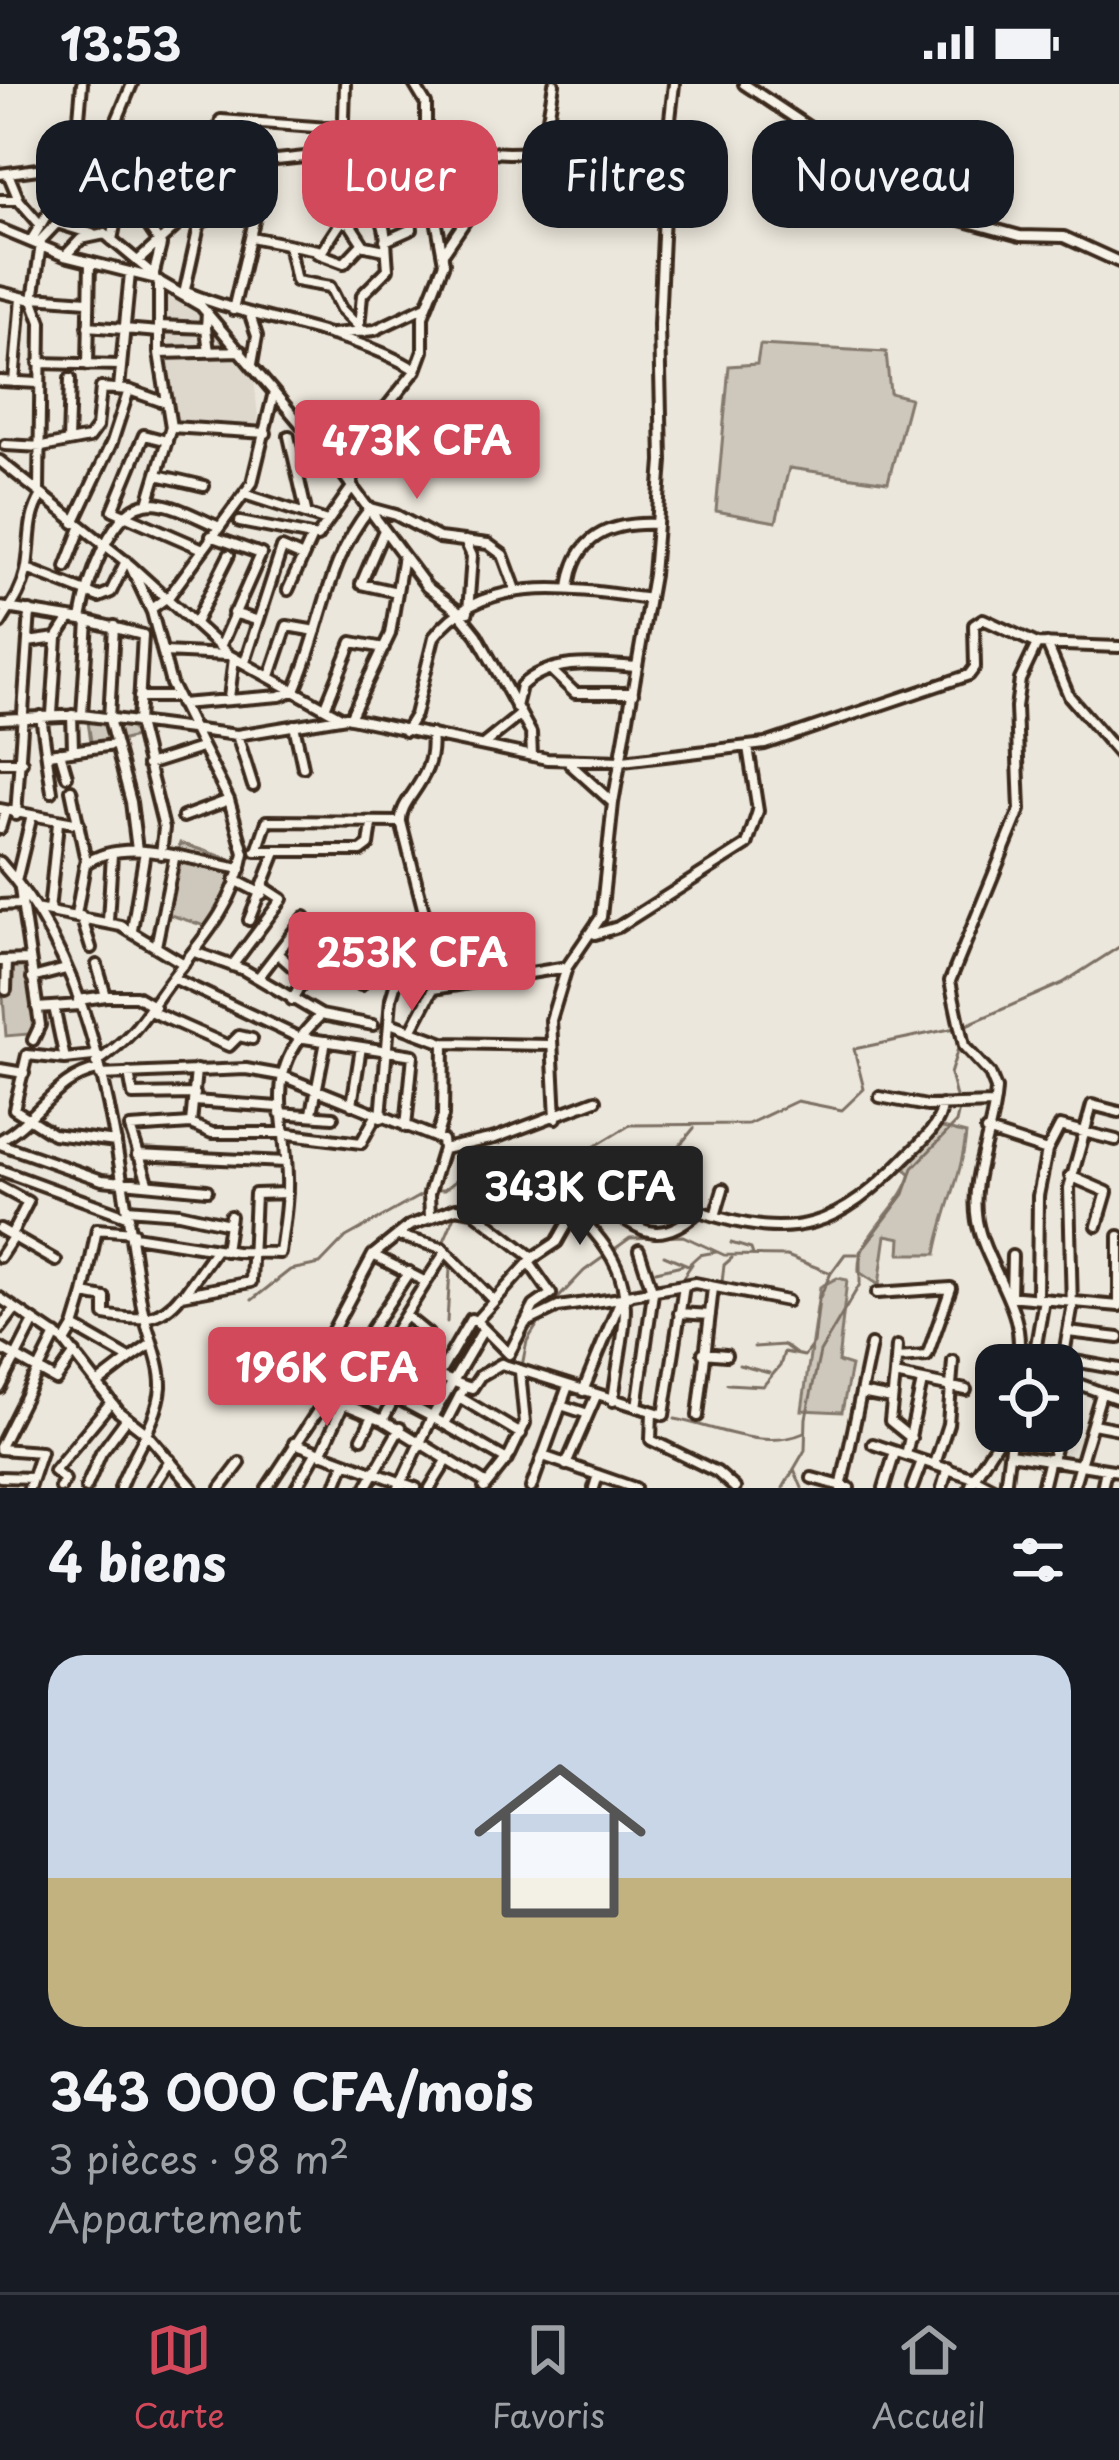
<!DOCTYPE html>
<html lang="fr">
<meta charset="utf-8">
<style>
:root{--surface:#171b24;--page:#242831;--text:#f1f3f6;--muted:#9ea1a6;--line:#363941;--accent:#d1495b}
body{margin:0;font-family:"Playpen Sans",sans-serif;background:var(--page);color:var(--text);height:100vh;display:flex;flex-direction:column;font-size:45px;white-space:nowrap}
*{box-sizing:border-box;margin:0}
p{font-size:39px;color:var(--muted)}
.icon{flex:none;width:66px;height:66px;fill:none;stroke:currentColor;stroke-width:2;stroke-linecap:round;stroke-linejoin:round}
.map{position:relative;height:1404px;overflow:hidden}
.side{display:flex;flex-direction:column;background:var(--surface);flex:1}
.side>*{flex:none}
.hud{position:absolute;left:36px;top:36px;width:1047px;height:108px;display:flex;gap:24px}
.controls{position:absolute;left:975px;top:1260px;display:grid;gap:24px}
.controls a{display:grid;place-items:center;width:108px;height:108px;border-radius:24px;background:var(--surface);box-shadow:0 6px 18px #0003;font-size:60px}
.price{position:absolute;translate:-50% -102px;padding:0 27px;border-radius:12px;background:var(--accent);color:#fff;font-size:39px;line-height:78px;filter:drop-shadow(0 3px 6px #0008)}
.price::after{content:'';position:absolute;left:50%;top:72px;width:36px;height:27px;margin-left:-18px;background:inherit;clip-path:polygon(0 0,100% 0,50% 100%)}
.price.selected{background:#222;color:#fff}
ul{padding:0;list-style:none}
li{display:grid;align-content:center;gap:24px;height:636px;padding:0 48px}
li span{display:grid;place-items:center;height:372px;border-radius:36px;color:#555}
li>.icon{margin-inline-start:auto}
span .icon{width:216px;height:216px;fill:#fffc;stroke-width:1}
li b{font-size:51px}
h2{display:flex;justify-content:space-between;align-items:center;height:144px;padding:0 48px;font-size:51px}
.chip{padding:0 42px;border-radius:36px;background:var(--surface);box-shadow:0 6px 18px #0003;font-size:42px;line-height:108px}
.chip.selected{background:var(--accent);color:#fff}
.status{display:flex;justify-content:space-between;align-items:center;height:84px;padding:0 60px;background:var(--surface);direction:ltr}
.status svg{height:33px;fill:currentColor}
.menu{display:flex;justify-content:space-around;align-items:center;height:168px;border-top:3px solid var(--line);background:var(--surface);font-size:33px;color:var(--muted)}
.menu a{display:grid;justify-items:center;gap:6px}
.menu .selected{color:var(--accent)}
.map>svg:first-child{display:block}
.built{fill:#ddd7cc}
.green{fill:#cec8bc;stroke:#84796d;stroke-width:3}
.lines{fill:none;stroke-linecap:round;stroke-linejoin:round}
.stream{stroke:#7c7064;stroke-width:3}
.minor-casing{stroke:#3b2a1e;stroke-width:16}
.minor{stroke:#f7f3e8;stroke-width:8}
</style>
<div class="status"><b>13:53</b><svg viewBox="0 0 49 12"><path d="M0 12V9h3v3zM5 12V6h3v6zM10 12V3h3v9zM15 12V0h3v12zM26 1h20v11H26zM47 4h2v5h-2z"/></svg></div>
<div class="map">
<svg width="1119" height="1404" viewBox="0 0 1119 1404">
<rect width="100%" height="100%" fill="#ece7dc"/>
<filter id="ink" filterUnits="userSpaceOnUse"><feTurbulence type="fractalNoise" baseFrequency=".00833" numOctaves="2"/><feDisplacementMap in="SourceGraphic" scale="24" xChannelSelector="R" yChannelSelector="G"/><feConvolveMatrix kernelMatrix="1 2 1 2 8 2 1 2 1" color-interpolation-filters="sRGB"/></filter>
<g filter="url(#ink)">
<path class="built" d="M160 208 201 222 253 282 259 345 168 346Z"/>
<path class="green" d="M760 261 886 268 890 309 910 314 888 398 789 384 776 438 716 427 729 282 757 280Z
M88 638 134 643 135 653 92 664Z
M180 759 239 778 208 843 167 830Z
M27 871 41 949 6 952 0 874Z
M939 1043 966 1050C962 1092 943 1129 936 1170H900L901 1154 886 1151 879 1201 859 1188C856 1150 901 1126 911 1090L905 1085Z
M837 1194 847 1196 838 1278 851 1282 842 1328 802 1326 820 1203Z"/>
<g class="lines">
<path class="stream" d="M964 942 1063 899 1119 863
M957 1017 950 990 960 958
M658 1088 694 1044
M433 1106H444L457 1096 519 1092 564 1081 630 1041 748 1040 797 1017 842 1026 864 1005 854 965 955 944
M461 1121 487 1094
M731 1159 751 1165 753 1171
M441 1164 456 1129
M664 1171 688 1181 699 1171 716 1168
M443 1173 450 1185 447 1238
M656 1187 682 1181
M681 1196 692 1180
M722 1198 724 1181 732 1174
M252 1216 290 1186 320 1180 346 1153 425 1109
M546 1227 584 1187 630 1154 683 1152 724 1171 787 1172 831 1189 845 1170H857
M754 1263 784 1261 796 1270
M739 1281 769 1289
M522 1282 527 1257 541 1235
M727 1300 763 1302 780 1282 784 1268 804 1272 814 1259 819 1215 831 1189
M675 1335C717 1343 763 1367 804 1349
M794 1385 802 1404
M783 1404 805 1366 806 1334 820 1268 860 1200V1168L904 1110 913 1084 956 1039 959 1026"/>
<g class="minor-casing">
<path id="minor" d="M82 0 78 45 58 61 65 112 126 134 166 132 199 139 228 128V91
M414 0 426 20V64
M744 0 939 130 1020 152 1064 153 1119 178
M542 68 554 0
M343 69 411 64 508 69 659 66 667 62 674 0
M100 77 132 0
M212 80 221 36 342 45
M0 90 100 77 229 81 343 69 345 0
M9 92 19 116 38 138
M0 116H19
M342 116C391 121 384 144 388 185L362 211 359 243
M119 133 125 77
M149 133 152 78
M143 134 161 161 153 193
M341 138 350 140 363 160
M0 145 65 172 153 194 201 222 342 389 427 503 457 526 477 551 531 649 532 672
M251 153 322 167 341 138 347 69
M32 155 61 107
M112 156 117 131
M385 157 412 145 404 88 393 64
M38 159 57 139 92 150
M289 164 296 197 330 203 341 225 364 248
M445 167 466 136 449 65
M317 169 344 179 361 161 385 166
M65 172 81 155 105 150 154 191
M138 177 184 135
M159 197V269L171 343 266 349
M0 208 33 216 41 160
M186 208C260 239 347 244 416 286
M184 210 205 115 228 88
M34 213 87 217
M33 216 41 238 39 407
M233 226 260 111 254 78
M251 234 257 252 252 280
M88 242 159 248
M159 242 206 244 207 228
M206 244 209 268
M333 250 375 246 426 222
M159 269 241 267
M39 279 120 281
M88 281 90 178
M0 297 38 299
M14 298 21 214
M119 304 130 189
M289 352 306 427
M167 357 144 351 113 426 203 465
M68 358 70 295
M5 361 42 363 89 354 97 343 101 304 129 306 166 319
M0 377 130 481 152 528 171 600 229 716 244 769C236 817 205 853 176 889 145 929 141 947 96 979
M157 391 204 402
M244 410 327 437
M148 419 171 343
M240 438 317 453 352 403 353 346 385 325 416 286 423 267V232L444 179 423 64
M74 439 112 358 129 306
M384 446 361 500 397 508 403 471
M211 452 261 470 220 563
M465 457 472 472 468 528
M131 482 229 571 341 633
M66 483 81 444
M27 485 99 513 111 508 126 477
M569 505C574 452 610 438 657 440
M288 506 312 453
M0 523 88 537 82 631
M151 525 170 511 252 399 273 312
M233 529 256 536
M81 535C87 501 110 419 153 419 174 420 198 434 217 442
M88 537 143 551 138 639 164 744 161 770
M195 539 229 471
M0 540C10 523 21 510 26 488 32 460 26 437 42 411
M114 542 109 635 131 718 137 766
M28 558 57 554 70 534
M1047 560 1069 612 1119 670
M163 568 227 571
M245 578 282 464 303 473
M550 585 575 609H633
M270 592 287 542 316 547
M139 613H177
M229 614 234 574
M180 620 280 612 295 606C323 544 325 479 370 424L396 431 439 454 488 460 503 471 516 506
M516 623 521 602C551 573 599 580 637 583
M325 624 352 558 384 564
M52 630 57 554
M72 631 73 665
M41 632 52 708
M350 634 390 550 397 508
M0 635 82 631 237 651 346 633 547 675 623 677 765 660 969 591 975 583 974 541 983 535 1037 560
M294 641 303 683
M405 647 415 631 434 553C483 487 580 505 649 515
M237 651 253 702
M484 660 520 631
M60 668 67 692
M49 670 114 661
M0 678H22
M570 680 612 718
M147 681 201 664
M71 706 86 777
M0 725 79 740
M16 731 30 527
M183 733 229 716
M401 738C399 713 437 697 431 650
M0 745 5 728
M256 767H361L369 761 372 740
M257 767 267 737 401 738 436 875
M0 778C107 896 116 1075 142 1223 147 1248 162 1279 161 1303 158 1339 131 1371 120 1404
M235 796 262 810
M16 797 31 735
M20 805 40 941 33 956
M0 821 20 820
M35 825 121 842 184 880
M49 827 58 739
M76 831 85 780C125 750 196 778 241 785
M81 832 91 864
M249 836 276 768
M108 837 112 770
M132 846 145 767
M595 850 618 843 747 761 758 727 748 663
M156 862 174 775
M197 869 244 886 321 931
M277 869 305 894
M0 877 28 876
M315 879 361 901 385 862H436
M232 882 282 815 265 804
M32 894 66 885
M173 894 298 953 413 971 406 1043
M258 894 305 833
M6 906 7 877
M106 912H136L155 923
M78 916 106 912 97 881
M292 916 329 848
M54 923 65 975 93 972
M37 924 80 921
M152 928 229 962 239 952 252 955
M390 939 444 959 549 961
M411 947 433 905 567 883
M65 975 27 971 14 1025 53 1050 116 1058
M0 985 24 989
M129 989 133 1011 195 1010
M100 991 246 985 280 991 442 1056 443 1065
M880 1013 927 1022 994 1020
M194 1017 278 1023
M352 1021 361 963
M280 1029 333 1033
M312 1029 326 957
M381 1034 391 915 400 885
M556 1034 551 936 567 883 601 833 613 719 653 491 662 377 659 241 667 62
M191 1040 212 1049H282L361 1059 376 1032
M986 1047 1047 1067 1038 1112 1037 1214
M436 1054 443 1032 444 959
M0 1056C37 1036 57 993 98 986
M0 1060 102 1096 207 1106
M443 1065 495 1054 596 1016
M1047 1067 1060 1042 1116 1056
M137 1071 286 1078
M0 1086 129 1133
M1070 1092 1107 1108 1097 1142
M148 1098 130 1044 191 1040 196 986
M0 1103 28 1118 11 1151
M591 1112 606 1096 699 1127
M127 1125 179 1129 229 1140
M574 1127C646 1197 624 1227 613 1317
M715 1132 723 1105
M430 1133 429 1110 443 1065
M0 1145 56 1177
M134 1152 236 1168 280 1169C283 1144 288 1119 287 1094 286 1023 261 987 321 931L373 941
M399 1152 442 1164 492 1215
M225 1167 230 1132
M0 1173 13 1153
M533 1174 557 1158 574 1128
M426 1198 445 1169
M877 1209 951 1204 927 1272 897 1274
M84 1210 97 1145 133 1148
M184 1210 216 1165
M627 1211 695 1199 787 1217
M1008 1212 1119 1222
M1011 1212 1012 1172
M0 1214 65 1258 119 1328 146 1349 193 1404
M1119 1222V1152
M679 1229 710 1231
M476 1237 509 1270 534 1222 551 1210 530 1180
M525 1239 558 1223 628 1213
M74 1243 84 1210 105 1214V1231C137 1237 160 1238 181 1211L251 1198 255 1110 287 1109
M0 1245 15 1225
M1068 1248 1119 1254
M65 1258 74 1243 130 1275 150 1261
M897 1262 895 1291 966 1306
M0 1264 56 1296 75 1269
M703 1269 726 1271
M1034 1273 1044 1215
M1063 1275 1119 1285
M501 1280 664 1331 684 1202
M1016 1281C1031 1228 986 1186 977 1137 969 1091 994 1049 996 1005L990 990 964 962 950 897 1020 726 1016 623 1020 596 1037 560 1119 563
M411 1282 465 1302 459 1313 521 1350
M1062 1282 1072 1225 1069 1104 1092 1021 1119 1028
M347 1283 325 1261 373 1171 409 1142 456 1124 473 1127 541 1115 566 1123 585 1111C630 1130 647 1174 699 1127 795 1160 839 1142 906 1073 920 1059 941 1042 942 1021
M895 1291 890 1337 911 1354
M438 1292 471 1235 476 1237 533 1174 473 1127
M1062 1294 1119 1315
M100 1298 130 1275
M465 1302 472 1304 480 1292 501 1280
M0 1304 34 1237
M583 1307 621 1215
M861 1309 892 1315
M327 1313 383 1336 428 1250 407 1233
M394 1313 432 1333 483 1246
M349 1321 426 1198 373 1171
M561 1321 588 1330
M637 1323 653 1209 639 1166
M652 1328 651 1356 717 1388 735 1404
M698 1332 713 1204
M383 1336 487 1400
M1062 1338 1077 1299
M445 1340 459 1313
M1093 1340 1119 1345
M362 1354 373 1332
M294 1359 416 1404
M873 1360 974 1394 970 1404
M0 1363 56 1251
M0 1365 41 1368 29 1404
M321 1370 344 1319
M1010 1370 1119 1387
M906 1371 922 1298
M543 1372 635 1404
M1052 1376 1059 1347
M935 1380 948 1340 953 1277
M566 1381 596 1312
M0 1393 32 1394
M812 1394 849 1404
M60 1404 65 1396 54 1387 111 1318
M86 1404 101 1369 127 1334
M152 1404 170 1376
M221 1404 240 1379
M267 1404 409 1188
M296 1404 316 1369
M335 1404 345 1379
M366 1404 400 1344
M399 1404 432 1333 507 1376
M430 1404 448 1375
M484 1404 510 1371 525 1339 520 1288
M531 1404 568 1302
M594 1404 598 1391
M841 1404 871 1261
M884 1404 895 1368
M912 1404 922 1377
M942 1404 948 1384
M993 1404 974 1394 1004 1347
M1005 1404 1012 1347
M1042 1404 1049 1375
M1073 1404 1101 1310
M1102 1404 1106 1386"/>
</g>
<use href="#minor" class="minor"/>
</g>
</g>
</svg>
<div class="controls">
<a><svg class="icon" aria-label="locate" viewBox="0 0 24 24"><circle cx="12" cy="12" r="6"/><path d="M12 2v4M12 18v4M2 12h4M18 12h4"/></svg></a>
</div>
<b class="price" style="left:417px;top:418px">473K CFA</b>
<b class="price" style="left:412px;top:930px">253K CFA</b>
<b class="price selected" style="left:580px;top:1164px">343K CFA</b>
<b class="price" style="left:327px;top:1345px">196K CFA</b>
<div class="hud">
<a class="chip">Acheter</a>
<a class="chip selected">Louer</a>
<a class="chip">Filtres</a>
<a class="chip">Nouveau</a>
</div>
</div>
<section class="side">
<h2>4 biens<svg class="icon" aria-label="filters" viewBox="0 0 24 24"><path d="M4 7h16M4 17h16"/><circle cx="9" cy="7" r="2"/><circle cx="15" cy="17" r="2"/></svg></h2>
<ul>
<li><span style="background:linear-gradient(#c9d6e8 60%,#c2b280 0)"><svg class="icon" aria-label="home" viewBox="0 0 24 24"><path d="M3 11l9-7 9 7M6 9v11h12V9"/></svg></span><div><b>343 000 CFA/mois</b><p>3 pièces · 98 m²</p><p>Appartement</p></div></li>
</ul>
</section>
<nav class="menu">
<a class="selected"><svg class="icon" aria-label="map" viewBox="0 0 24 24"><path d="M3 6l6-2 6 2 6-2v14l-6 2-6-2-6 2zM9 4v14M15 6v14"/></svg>Carte</a>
<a><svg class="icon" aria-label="saved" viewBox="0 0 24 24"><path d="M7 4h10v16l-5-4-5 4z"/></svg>Favoris</a>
<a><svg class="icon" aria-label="home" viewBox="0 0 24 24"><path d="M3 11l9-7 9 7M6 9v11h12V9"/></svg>Accueil</a>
</nav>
